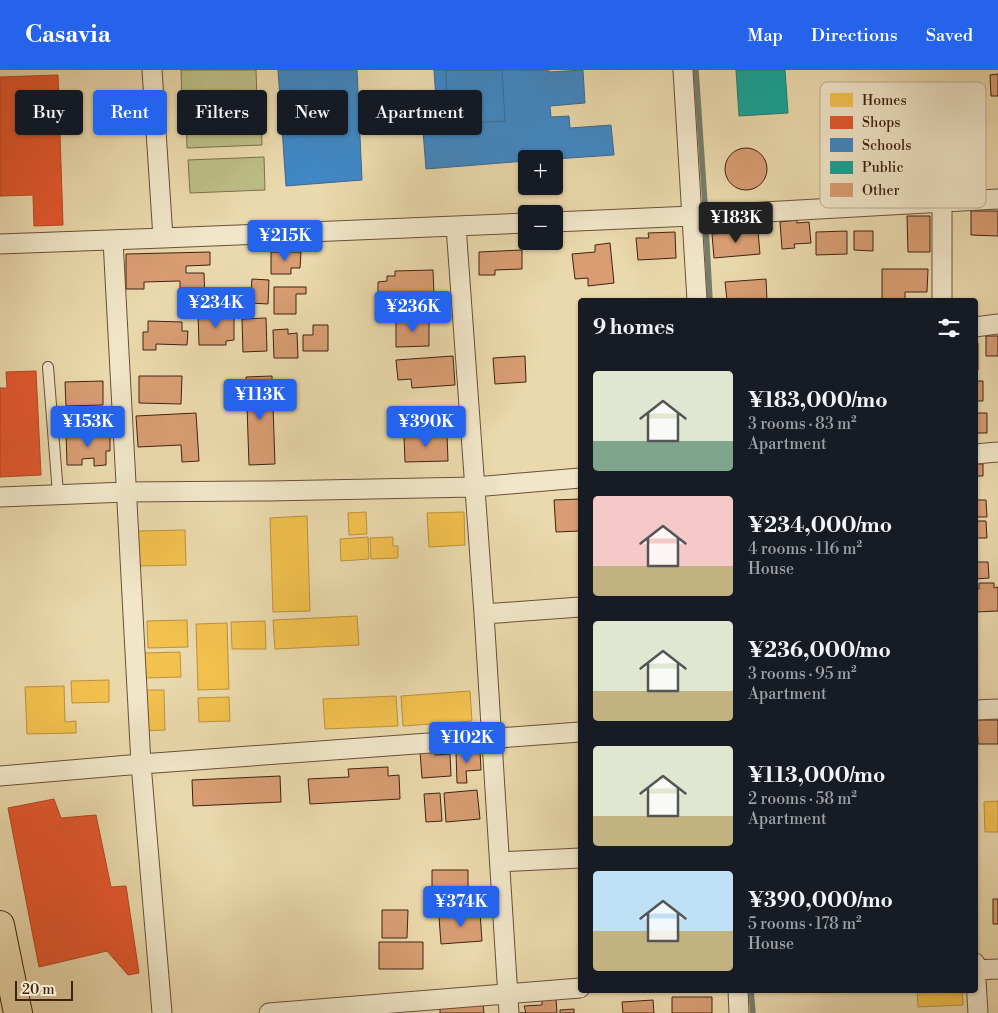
<!DOCTYPE html>
<meta charset="utf-8">
<style>
:root{--surface:#171b24;--page:#242831;--text:#f1f3f6;--muted:#9ea1a6;--accent:#2563eb}
body{margin:0;font-family:"Libre Bodoni",serif;background:var(--page);color:var(--text);height:100vh;display:flex;flex-direction:column;font-size:19px;white-space:nowrap}
*{box-sizing:border-box;margin:0}
p{font-size:16px;color:var(--muted)}
.icon{flex:none;width:28px;height:28px;fill:none;stroke:currentColor;stroke-width:2;stroke-linecap:round;stroke-linejoin:round}
.map{position:relative;flex:1;overflow:hidden}
.panel{position:absolute;left:578px;top:228px;width:400px;height:695px;display:flex;flex-direction:column;background:var(--surface);border-radius:5px;box-shadow:0 1px 4px #0004}
.panel>*{flex:none}
.top-card{position:absolute;left:15px;top:20px;width:475px;height:45px;display:flex;gap:10px}
.controls{position:absolute;left:518px;top:80px;display:grid;gap:10px}
.controls a{display:grid;place-items:center;width:45px;height:45px;border-radius:5px;background:var(--surface);box-shadow:0 1px 4px #0004;font-size:25px}
.scale{position:absolute;left:15px;bottom:12px;width:58px;box-sizing:border-box;padding-left:5px;border:2px solid #402212;border-top:0;font-size:14px;line-height:18px;white-space:nowrap;color:#402212;-webkit-text-stroke:4px #f1e6c9;paint-order:stroke}
.price{position:absolute;translate:-50% -42px;padding:0 11px;border-radius:5px;background:var(--accent);color:#fff;font-size:16px;line-height:32px;filter:drop-shadow(0 1px 2px #0008)}
.price::after{content:'';position:absolute;left:50%;top:30px;width:15px;height:11px;margin-left:-8px;background:inherit;clip-path:polygon(0 0,100% 0,50% 100%)}
.price.selected{background:#222;color:#fff}
ul{padding:0;list-style:none}
li{display:flex;align-items:center;gap:15px;height:125px;padding:0 15px}
li span{display:grid;place-items:center;flex:none;width:140px;height:100px;border-radius:5px;color:#555}
li>.icon{margin-inline-start:auto}
span .icon{width:60px;height:60px;fill:#fffc;stroke-width:1}
li b{font-size:21px}
h2{display:flex;justify-content:space-between;align-items:center;height:60px;padding:0 15px;font-size:21px}
.pill{padding:0 18px;border-radius:5px;background:var(--surface);box-shadow:0 1px 4px #0004;font-size:18px;line-height:45px}
.pill.selected{background:var(--accent);color:#fff}
header{display:flex;align-items:center;gap:30px;box-sizing:border-box;height:70px;padding:0 25px;background:var(--accent);color:#fff}
header strong{font-size:24px}
nav{display:flex;gap:28px;margin-inline-start:auto;font-size:18px}
.map>svg:first-child{display:block}
.green{fill:#bcbe86;stroke:#7e704c}
.homes{fill:#f2c14e;stroke:#bd913c}
.shops{fill:#e4572e;stroke:#b34726}
.schools{fill:#3f88c5;stroke:#3f698f}
.public{fill:#17a398;stroke:#237c70}
.lines{fill:none;stroke-linecap:round;stroke-linejoin:round}
.stream{stroke:#757d6c;stroke-width:5.5}
.building{fill:#d89d73;stroke:#402212}
.lane-casing{stroke:#6a5038;stroke-width:12}
.street-casing{stroke:#6a5038;stroke-width:21}
.highway-casing{stroke:#402212;stroke-width:30}
.lane{stroke:#f1e6c9;stroke-width:10}
.street{stroke:#f1e6c9;stroke-width:19}
.highway{stroke:#ead9ac;stroke-width:28}
.key{fill:#f1e6c9;stroke:#bcab92;stroke-width:1}
.key-label{font-size:14px;fill:#402212}
</style>
<header>
<strong>Casavia</strong>
<nav><a>Map</a><a>Directions</a><a>Saved</a></nav>
</header>
<div class="map">
<svg width="998" height="943" viewBox="0 0 998 943">
<rect width="100%" height="100%" fill="#ead9ac"/>
<filter id="stains"><feTurbulence type="fractalNoise" baseFrequency=".004" numOctaves="4"/><feColorMatrix values="0 0 0 0 .2 0 0 0 0 .09 0 0 0 0 .02 0 0 0 .5 -.17"/></filter>
<radialGradient id="worn" r=".72"><stop offset=".6" stop-color="#630" stop-opacity="0"/><stop offset="1" stop-color="#630" stop-opacity=".3"/></radialGradient>
<path class="green" d="M181 0H256L257 30 182 33Z
M261 41 262 75 187 78 186 45Z
M264 87 265 120 190 123 188 90Z"/>
<path class="homes" d="M366 442 367 464 349 465 348 443Z
M464 442 465 475 429 477 427 443Z
M307 446 310 541 273 542 270 448Z
M185 460 186 495 139 496 138 461Z
M368 467 369 489 341 491 340 469Z
M393 467V476H398V488L371 489 370 468Z
M357 546 359 575 275 579 273 550Z
M187 550 188 577 148 578 147 551Z
M265 551 266 579H232L231 552Z
M227 553 229 619 198 620 196 554Z
M180 582 181 607 145 608 144 583Z
M109 610V632L72 633 71 611Z
M64 616 65 652 76 651V663L27 664 25 617Z
M141 620H164L165 660 142 661Z
M470 621 472 651 403 656 401 626Z
M396 626 398 656 325 659 323 629Z
M229 627 230 651 199 652 198 628Z
M998 731V762H985L984 732Z
M917 920H962L963 935 918 937Z"/>
<path class="shops" d="M58 5 63 155 34 156 33 125 0 126V7Z
M36 301 41 405 0 407V318H7L6 302Z
M54 729 61 748 96 745 111 817 126 816 139 903 128 905 107 881 39 897 8 738Z"/>
<path class="schools" d="M278 0H357L362 110 286 116Z
M434 0H549V2L583 0 585 33 550 36 551 47 569 46 570 58 611 55 614 85 554 89H526V91L426 99 423 61 438 60Z
M446 0H502L505 51 447 54Z"/>
<path class="public" d="M736 0H785L788 43 739 46Z"/>
<g class="lines">
<path class="stream" d="M696 0 705 134
M706 157 710 230
M751 920 753 943"/>
</g>
<path class="building" d="M998 4V26H991L990 5Z
M725 99a21 21 0 1 1 42 0a21 21 0 1 1-42 0Z
M971 141H998V166L971 165Z
M907 146H930V182H908Z
M797 150V153L809 152 811 173 794 174 795 178 782 179 780 152Z
M758 161 760 184 714 188 712 164Z
M847 161V184L816 185V162Z
M854 161H873V181L854 180Z
M675 162 676 188 638 190 636 168H649L648 163Z
M610 173 614 213 588 216V208L575 209 572 184 595 182V175Z
M522 180V199L495 200V205H479V182Z
M210 182V195L186 196V203H204L205 232H180V211L144 212V219H126V184Z
M271 182H301L300 198H291V204H271Z
M882 199H928L927 222H905V229H882Z
M433 200 434 224H419V229H378V212L387 211V206H395V201Z
M252 209 269 210 268 234 250 233Z
M766 209 767 230H727L725 212Z
M274 217H306V224H296V244H274Z
M234 243V270L226 271V275H199L198 244Z
M266 248 267 281 243 282 242 249Z
M429 249V276L396 277V250Z
M148 251 182 252V261H188L187 275 156 274V280H143V262H148Z
M313 255H328V281H303V265H313Z
M288 259V264L297 263 298 288H274L273 260Z
M986 266H998V286H986Z
M975 273H978V300L975 299Z
M453 286 455 315 412 318 411 309 398 310 396 290Z
M525 286 526 312 495 314 493 288Z
M139 306H182L181 334 139 333Z
M272 306 275 394 249 395 246 307Z
M103 311V335L66 336 65 312Z
M975 311H983V331H975Z
M196 343 199 391 182 392 181 375 138 377 136 346Z
M975 343H987V363H975Z
M93 361H110V381H106V395L94 396V388L82 389V395H67L66 362H80L81 367 93 366Z
M447 365 448 391 405 392 404 366Z
M975 394H983V406H975Z
M580 429V461L556 462 554 430Z
M975 430H986L987 447H975Z
M975 451H986L987 468H975Z
M975 492H988L989 508 975 509Z
M979 513H994V518L998 517V541L975 542V519H979Z
M977 650H998V674H978Z
M435 681V685L450 684 451 706 422 708 420 682Z
M480 681 481 700 466 701 467 713H457L456 682Z
M388 697V706L399 705 400 729 310 734 308 709 349 707 348 699Z
M280 706 281 732 193 736 192 710Z
M477 720 480 749 446 752 444 723Z
M440 723 442 751 426 752 424 724Z
M432 800H468V819H432Z
M993 829H998V854H993Z
M382 840H408L407 868H382Z
M480 842 482 871 441 874 439 847Z
M379 872H423V899H379Z
M672 927H712V943H672Z
M542 929H556L557 943H518H526L524 936 542 935Z
M653 930 654 943H623L622 932Z
M483 935 484 943H440V938Z
M574 939V943H560V940Z"/>
<g class="lines">
<g class="lane-casing">
<path id="lane" d="M48 297 58 424"/>
</g>
<g class="street-casing">
<path id="street" d="M152 0 163 168
M683 0 697 230
M942 132V230
M554 152 692 146 998 129
M456 156 484 544 509 943
M113 170 141 694 162 943
M0 174 163 168 526 153
M975 257 998 254
M975 384 998 382
M0 427 126 422 269 421 474 417 580 408
M484 544 580 537
M975 640 998 639
M0 706 141 694 580 662
M500 792 580 788
M975 893 978 943
M975 900 998 899
M738 920 739 943
M269 943 580 918"/>
</g>
<g class="highway-casing">
<path id="highway" d="M0 855 18 943"/>
</g>
<use href="#lane" class="lane"/>
<use href="#street" class="street"/>
<use href="#highway" class="highway"/>
</g>
<rect x="820" y="12" width="166" height="126" rx="8" class="key"/>
<rect x="830" y="23" width="23" height="14" fill="#f2c14e"/>
<rect x="830" y="46" width="23" height="13" fill="#e4572e"/>
<rect x="830" y="68" width="23" height="14" fill="#3f88c5"/>
<rect x="830" y="91" width="23" height="13" fill="#17a398"/>
<rect x="830" y="113" width="23" height="14" fill="#d89d73"/>
<g class="key-label">
<text x="862" y="35">Homes</text>
<text x="862" y="57">Shops</text>
<text x="862" y="80">Schools</text>
<text x="862" y="102">Public</text>
<text x="862" y="125">Other</text>
</g>
<rect width="100%" height="100%" filter="url(#stains)"/>
<rect width="100%" height="100%" fill="url(#worn)"/>
</svg>
<div class="controls">
<a>+</a>
<a>−</a>
</div>
<div class="scale">20 m</div>
<b class="price selected" style="left:736px;top:174px">¥183K</b>
<b class="price" style="left:285px;top:192px">¥215K</b>
<b class="price" style="left:216px;top:259px">¥234K</b>
<b class="price" style="left:413px;top:263px">¥236K</b>
<b class="price" style="left:260px;top:351px">¥113K</b>
<b class="price" style="left:88px;top:378px">¥153K</b>
<b class="price" style="left:426px;top:378px">¥390K</b>
<b class="price" style="left:467px;top:694px">¥102K</b>
<b class="price" style="left:461px;top:858px">¥374K</b>
<div class="top-card">
<a class="pill">Buy</a>
<a class="pill selected">Rent</a>
<a class="pill">Filters</a>
<a class="pill">New</a>
<a class="pill">Apartment</a>
</div>
<section class="panel">
<h2>9 homes<svg class="icon" aria-label="filters" viewBox="0 0 24 24"><path d="M4 7h16M4 17h16"/><circle cx="9" cy="7" r="2"/><circle cx="15" cy="17" r="2"/></svg></h2>
<ul>
<li><span style="background:linear-gradient(#dfe7d0 70%,#7fa58c 0)"><svg class="icon" aria-label="home" viewBox="0 0 24 24"><path d="M3 11l9-7 9 7M6 9v11h12V9"/></svg></span><div><b>¥183,000/mo</b><p>3 rooms · 83 m²</p><p>Apartment</p></div></li>
<li><span style="background:linear-gradient(#f6c9c9 70%,#c2b280 0)"><svg class="icon" aria-label="home" viewBox="0 0 24 24"><path d="M3 11l9-7 9 7M6 9v11h12V9"/></svg></span><div><b>¥234,000/mo</b><p>4 rooms · 116 m²</p><p>House</p></div></li>
<li><span style="background:linear-gradient(#dfe7d0 70%,#c2b280 0)"><svg class="icon" aria-label="home" viewBox="0 0 24 24"><path d="M3 11l9-7 9 7M6 9v11h12V9"/></svg></span><div><b>¥236,000/mo</b><p>3 rooms · 95 m²</p><p>Apartment</p></div></li>
<li><span style="background:linear-gradient(#dfe7d0 70%,#c2b280 0)"><svg class="icon" aria-label="home" viewBox="0 0 24 24"><path d="M3 11l9-7 9 7M6 9v11h12V9"/></svg></span><div><b>¥113,000/mo</b><p>2 rooms · 58 m²</p><p>Apartment</p></div></li>
<li><span style="background:linear-gradient(#bfe0f5 60%,#c2b280 0)"><svg class="icon" aria-label="home" viewBox="0 0 24 24"><path d="M3 11l9-7 9 7M6 9v11h12V9"/></svg></span><div><b>¥390,000/mo</b><p>5 rooms · 178 m²</p><p>House</p></div></li>
</ul>
</section>
</div>
